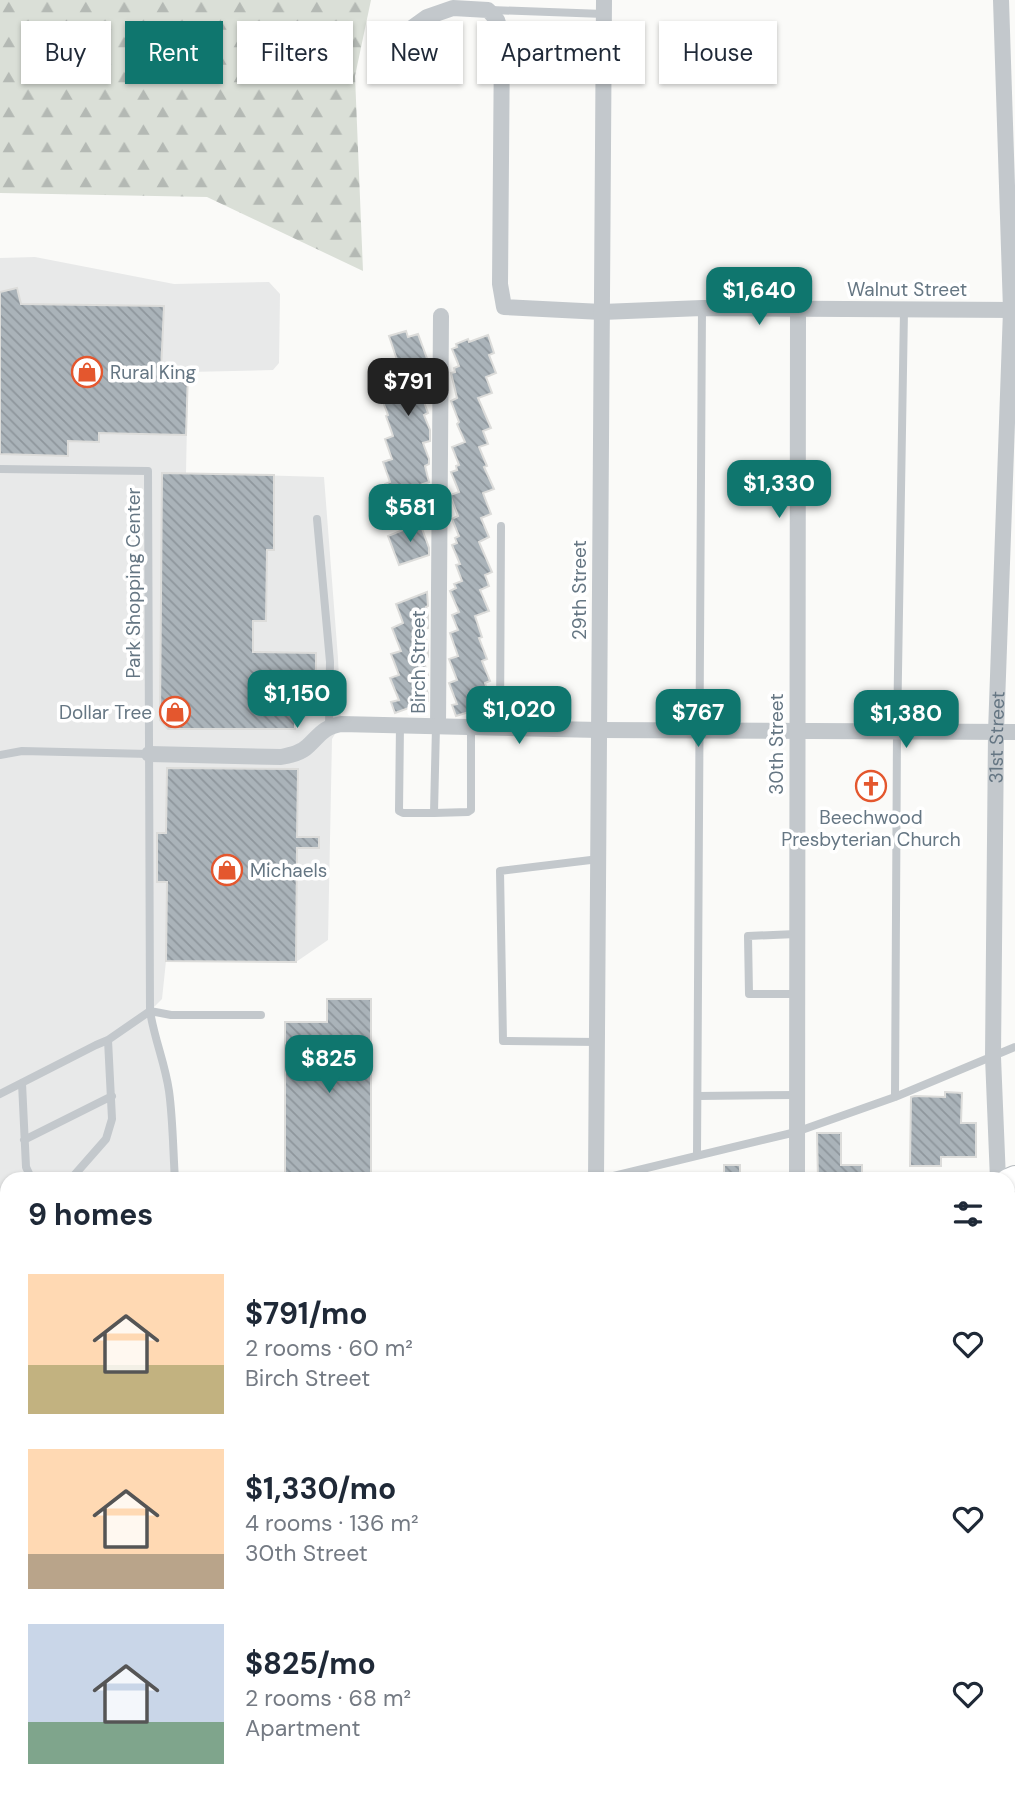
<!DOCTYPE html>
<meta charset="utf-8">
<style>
:root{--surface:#fff;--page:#f6f6f7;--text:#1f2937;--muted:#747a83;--accent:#0f766e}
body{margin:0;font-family:"DM Sans",sans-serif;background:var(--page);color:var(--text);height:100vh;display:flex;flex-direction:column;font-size:26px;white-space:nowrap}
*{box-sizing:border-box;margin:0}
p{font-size:23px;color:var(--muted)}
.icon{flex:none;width:38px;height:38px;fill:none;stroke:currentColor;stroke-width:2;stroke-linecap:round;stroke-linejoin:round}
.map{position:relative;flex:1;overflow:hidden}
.details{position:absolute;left:0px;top:1172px;width:1015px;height:625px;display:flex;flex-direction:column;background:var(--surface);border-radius:21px 21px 0 0;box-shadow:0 2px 5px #0004}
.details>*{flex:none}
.banner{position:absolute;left:21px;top:21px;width:973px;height:63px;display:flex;gap:14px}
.price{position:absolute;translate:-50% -60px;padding:0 16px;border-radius:14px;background:var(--accent);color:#fff;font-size:23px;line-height:46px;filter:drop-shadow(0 2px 4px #0008)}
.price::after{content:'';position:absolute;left:50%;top:42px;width:21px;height:16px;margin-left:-10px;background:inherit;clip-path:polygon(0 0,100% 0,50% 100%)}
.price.active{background:#222;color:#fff}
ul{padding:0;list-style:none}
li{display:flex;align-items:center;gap:21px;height:175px;padding:0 28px}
li span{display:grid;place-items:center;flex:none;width:196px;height:140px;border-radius:0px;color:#555}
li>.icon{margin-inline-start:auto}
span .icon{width:84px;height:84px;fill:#fffc;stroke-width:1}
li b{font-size:30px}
h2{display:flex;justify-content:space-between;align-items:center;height:84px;padding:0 28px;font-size:30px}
.chip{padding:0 24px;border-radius:0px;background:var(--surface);box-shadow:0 2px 5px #0004;font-size:24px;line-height:63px}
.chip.active{background:var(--accent);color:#fff}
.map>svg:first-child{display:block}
.built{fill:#e8e9e9}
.forest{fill:url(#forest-firs)}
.building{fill:url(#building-back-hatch);stroke:#dcdcda;stroke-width:2}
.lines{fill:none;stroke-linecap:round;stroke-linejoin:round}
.secondary-casing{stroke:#b3babf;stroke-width:23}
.primary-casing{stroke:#b5babe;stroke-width:26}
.lane{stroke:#c3c8cc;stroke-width:8}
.street{stroke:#c3c8cc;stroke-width:16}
.secondary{stroke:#fff;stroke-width:21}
.primary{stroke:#fff;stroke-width:24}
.labels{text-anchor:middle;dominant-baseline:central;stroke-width:7;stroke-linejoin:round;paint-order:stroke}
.street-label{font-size:19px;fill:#657683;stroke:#fff}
.poi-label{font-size:19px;fill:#657683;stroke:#fff;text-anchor:start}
</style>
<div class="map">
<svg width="1015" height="1797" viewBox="0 0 1015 1797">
<defs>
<pattern id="forest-firs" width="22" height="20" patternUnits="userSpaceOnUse" patternTransform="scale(1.75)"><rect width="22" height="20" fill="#dadfd7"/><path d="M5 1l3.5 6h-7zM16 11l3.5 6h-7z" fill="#b4b9b4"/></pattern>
<pattern id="building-back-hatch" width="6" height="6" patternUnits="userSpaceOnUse" patternTransform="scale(1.75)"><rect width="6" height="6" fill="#aab3b9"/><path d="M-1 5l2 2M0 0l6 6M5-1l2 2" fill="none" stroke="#8e969c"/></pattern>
</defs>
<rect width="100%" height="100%" fill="#fafaf8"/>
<path class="built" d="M35 257 174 284 269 282 280 294 279 363 273 370 188 372 186 473 324 477 338 658 341 724 332 739 328 940 296 962 166 961 162 999 150 1011 163 1059 175 1179 7 1180V1250L0 1248V258Z
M709 1790H944V1797H709Z"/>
<path class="forest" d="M0 0H371L355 76 363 271 207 197 0 193Z
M1015 1217V1312L1008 1308V1220Z
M292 1790H341L340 1797H274Z"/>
<path class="building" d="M17 288 21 304 164 306 161 371 188 372 186 435 99 433V442L68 441V456L0 454V292Z
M406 331 408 337 418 334 429 364 424 366 426 372 424 373 430 388 420 391 428 413 424 415 430 430V441L423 443 429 459V464L425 466 429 482 414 487 415 489 389 497 385 484 390 482 383 462 392 459 385 439 393 436 386 416 388 415 382 399 398 393V391L400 390 393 368 399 366 389 336Z
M488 335 494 353 489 355 496 373 486 377 492 393 478 398 491 428 483 431 488 444 479 447 487 466 484 467 494 489 483 493 491 514 481 518 489 537 479 542 492 572 485 575 489 586 480 590 489 611 475 616 482 637 479 638 487 659 482 661 490 681 485 683 492 705 456 716 452 705 457 704 449 683 457 680 449 659 458 656 450 633 458 630 452 615 459 612 450 591 456 588 454 584 462 581 456 565 460 564 452 545 457 543 455 538 459 536 452 519 458 516 450 495 459 492 451 472 457 470 456 466 459 465 452 447 465 442 457 424 459 422 451 401 457 398 451 373 455 372 454 368 459 366 452 349 457 347 456 344 468 339 469 342Z
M162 473 274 475V550H267L266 621H253V652L316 653V689H295V729H168L160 720Z
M420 523 429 548V555L399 565 388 536Z
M427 592 428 606 426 607 428 615V628L423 630 428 645V657L423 659 428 675 422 677 428 694V701L395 713 391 702 399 700 390 678 399 675 391 654 401 651 392 628 403 623 396 604Z
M167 768 298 769 297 837H319V848H297L296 962 166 961 167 882H157V833H166Z
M327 999H371V1180H285V1022H327Z
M945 1092 962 1093 961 1123H976V1157H941V1166H910L911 1097 915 1096 945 1097Z
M817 1133H841V1165H862V1180H818Z
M724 1165H740V1180H724Z"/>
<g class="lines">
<g class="secondary-casing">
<path id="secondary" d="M944 1797V1790"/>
</g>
<g class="primary-casing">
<path id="primary" d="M1008 1181 1015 1178
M0 1248 7 1250
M0 1268 7 1270
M0 1424 7 1423"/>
</g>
<path class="lane" d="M491 10 604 14
M0 469 148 471 150 1011C154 1038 165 1063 169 1091 173 1120 173 1150 175 1180
M317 519 330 662 329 726
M400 725 399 811 403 813H434
M436 726 434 813 468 812 471 810V727
M500 727 501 526
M0 755 22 751 149 754
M796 994H749L748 936 796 934
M597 1042 503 1041 500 871 599 859
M22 1083 26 1167 32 1180
M0 1094 96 1045 108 1040 150 1011 171 1015H261
M698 1096 796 1095
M895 1097 897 732 904 310
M24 1140 112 1096
M697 1155 702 308
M70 1180 106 1139 112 1119 108 1040
M597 1180 796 1132 895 1097 1015 1047
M0 1636 7 1634"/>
<g class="street">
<path d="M400 52 409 30 427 17 453 8 488 10 497 20 502 36 500 284 504 307 602 312 702 308 1015 310"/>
<path d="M438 726 441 316"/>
<path d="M149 754 281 757C291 755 301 753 308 746 321 734 322 728 341 724L599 730 1015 732"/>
<path d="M596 1180 604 0"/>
<path d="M797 1180 798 309"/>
<path id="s1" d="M998 1180 993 1057 996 732 1011 310 1001 0"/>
<path d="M0 1509 7 1508"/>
<path d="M1008 1535H1015"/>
<path d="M68 1790 69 1797"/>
<path d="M558 1797V1790"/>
<path d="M709 1797V1790"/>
</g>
<use href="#secondary" class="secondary"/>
<use href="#primary" class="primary"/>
</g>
<defs>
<g id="shop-ring" transform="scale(1.575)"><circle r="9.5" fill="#fff" stroke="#e4572e" stroke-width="1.5"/><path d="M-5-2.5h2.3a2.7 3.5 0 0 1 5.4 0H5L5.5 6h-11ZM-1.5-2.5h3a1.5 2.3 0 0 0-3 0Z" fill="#e4572e"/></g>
<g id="church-ring" transform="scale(1.575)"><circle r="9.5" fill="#fff" stroke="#e4572e" stroke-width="1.5"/><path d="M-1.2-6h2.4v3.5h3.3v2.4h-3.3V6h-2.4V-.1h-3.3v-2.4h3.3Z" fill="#e4572e"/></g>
</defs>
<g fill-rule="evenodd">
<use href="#shop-ring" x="87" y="372"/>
<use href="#shop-ring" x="175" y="712"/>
<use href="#church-ring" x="871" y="786"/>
<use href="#shop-ring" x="227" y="870"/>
</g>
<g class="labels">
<g class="street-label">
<text x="907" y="289">Walnut Street</text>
<text transform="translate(133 583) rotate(-90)">Park Shopping Center</text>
<text transform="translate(579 590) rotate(-90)">29th Street</text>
<text transform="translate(418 662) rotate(-90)">Birch Street</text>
<text stroke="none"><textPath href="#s1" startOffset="443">31st Street</textPath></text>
<text transform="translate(776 744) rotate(-90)">30th Street</text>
</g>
<g class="poi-label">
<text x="110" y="372">Rural King</text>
<text x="152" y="712" text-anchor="end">Dollar Tree</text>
<text x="871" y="817" text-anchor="middle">Beechwood<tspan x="871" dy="22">Presbyterian Church</tspan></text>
<text x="250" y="870">Michaels</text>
</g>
</g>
</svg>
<b class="price" style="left:759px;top:327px">$1,640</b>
<b class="price active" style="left:408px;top:418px">$791</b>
<b class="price" style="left:779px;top:520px">$1,330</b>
<b class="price" style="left:410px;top:544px">$581</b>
<b class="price" style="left:297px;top:730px">$1,150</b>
<b class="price" style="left:519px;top:746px">$1,020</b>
<b class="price" style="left:698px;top:749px">$767</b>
<b class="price" style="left:906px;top:750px">$1,380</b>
<b class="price" style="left:329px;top:1095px">$825</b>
<div class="banner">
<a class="chip">Buy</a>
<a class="chip active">Rent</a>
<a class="chip">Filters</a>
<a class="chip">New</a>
<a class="chip">Apartment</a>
<a class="chip">House</a>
</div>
<section class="details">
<h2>9 homes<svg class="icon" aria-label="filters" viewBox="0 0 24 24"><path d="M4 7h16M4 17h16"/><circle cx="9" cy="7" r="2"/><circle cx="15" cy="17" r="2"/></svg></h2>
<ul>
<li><span style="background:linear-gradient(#ffd9b3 65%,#c2b280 0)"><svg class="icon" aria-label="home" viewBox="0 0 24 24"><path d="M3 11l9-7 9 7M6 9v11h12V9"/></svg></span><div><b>$791/mo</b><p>2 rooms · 60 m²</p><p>Birch Street</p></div><svg class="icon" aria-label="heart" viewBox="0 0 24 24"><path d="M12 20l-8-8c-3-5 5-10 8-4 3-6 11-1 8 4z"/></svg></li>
<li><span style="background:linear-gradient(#ffd9b3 75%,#b9a48a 0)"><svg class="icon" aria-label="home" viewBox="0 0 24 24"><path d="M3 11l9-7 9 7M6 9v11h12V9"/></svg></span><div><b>$1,330/mo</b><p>4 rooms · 136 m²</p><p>30th Street</p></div><svg class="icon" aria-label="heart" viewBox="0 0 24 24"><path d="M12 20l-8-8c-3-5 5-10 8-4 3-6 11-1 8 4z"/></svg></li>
<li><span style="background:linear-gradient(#c9d6e8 70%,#7fa58c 0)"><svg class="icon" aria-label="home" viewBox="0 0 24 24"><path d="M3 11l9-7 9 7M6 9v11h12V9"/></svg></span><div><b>$825/mo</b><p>2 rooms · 68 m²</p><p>Apartment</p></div><svg class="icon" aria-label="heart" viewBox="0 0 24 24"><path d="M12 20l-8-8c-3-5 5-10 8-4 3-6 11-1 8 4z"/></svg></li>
</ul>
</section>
</div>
